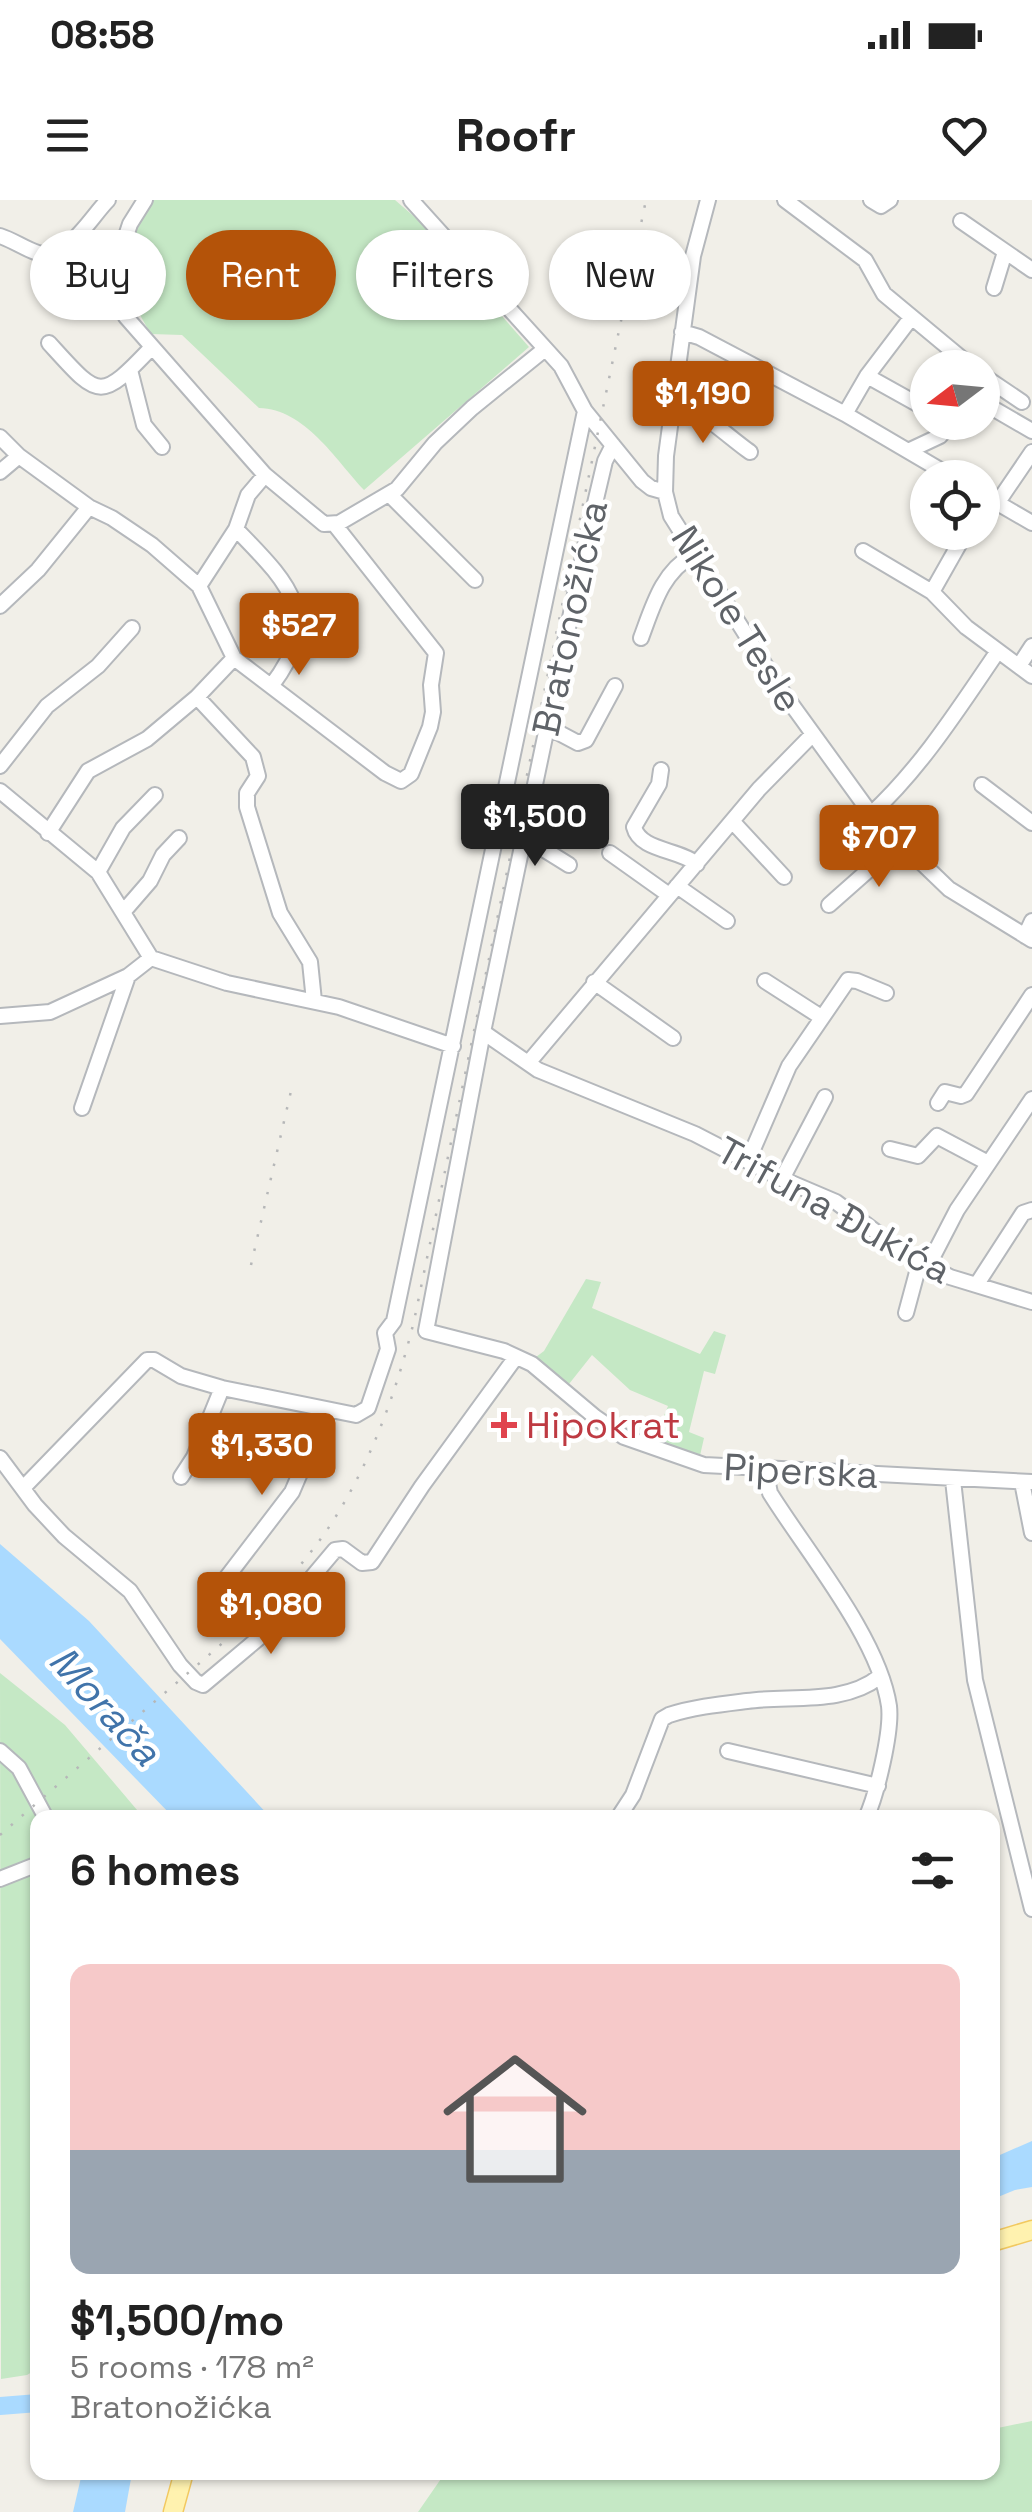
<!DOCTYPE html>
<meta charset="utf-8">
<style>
:root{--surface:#fff;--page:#f6f6f6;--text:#222;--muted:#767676;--accent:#b45309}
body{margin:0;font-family:"Space Grotesk",sans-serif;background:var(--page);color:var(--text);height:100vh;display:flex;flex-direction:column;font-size:38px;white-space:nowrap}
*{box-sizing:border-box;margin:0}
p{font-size:32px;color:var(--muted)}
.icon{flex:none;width:55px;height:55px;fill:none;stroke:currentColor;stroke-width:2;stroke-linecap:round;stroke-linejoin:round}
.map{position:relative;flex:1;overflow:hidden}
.details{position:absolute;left:30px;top:1610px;width:970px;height:670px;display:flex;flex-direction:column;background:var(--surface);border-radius:20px;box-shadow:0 2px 8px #0004}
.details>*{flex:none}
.banner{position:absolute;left:30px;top:30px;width:972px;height:90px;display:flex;gap:20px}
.needle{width:65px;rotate:254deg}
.fabs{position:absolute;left:910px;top:150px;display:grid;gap:20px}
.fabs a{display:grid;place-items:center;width:90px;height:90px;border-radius:50%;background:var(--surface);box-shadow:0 2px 8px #0004;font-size:50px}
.price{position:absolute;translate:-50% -85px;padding:0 22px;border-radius:10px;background:var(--accent);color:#fff;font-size:32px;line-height:65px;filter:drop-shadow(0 2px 5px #0008)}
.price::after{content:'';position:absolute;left:50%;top:60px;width:30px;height:22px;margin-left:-15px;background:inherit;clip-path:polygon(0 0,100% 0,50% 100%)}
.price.current{background:#222;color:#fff}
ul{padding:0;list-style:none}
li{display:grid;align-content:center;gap:20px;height:530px;padding:0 40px}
li span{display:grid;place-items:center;height:310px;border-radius:20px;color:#555}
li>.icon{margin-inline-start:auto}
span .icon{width:180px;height:180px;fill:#fffc;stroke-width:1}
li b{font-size:42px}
h2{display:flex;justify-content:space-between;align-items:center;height:120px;padding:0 40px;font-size:42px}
.pill{padding:0 35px;border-radius:45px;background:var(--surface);box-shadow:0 2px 8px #0004;font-size:35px;line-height:90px}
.pill.current{background:var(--accent);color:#fff}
.status{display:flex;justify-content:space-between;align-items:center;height:70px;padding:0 50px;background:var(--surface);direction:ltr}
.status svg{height:28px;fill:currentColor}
header{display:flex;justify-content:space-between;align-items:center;height:130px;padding:0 40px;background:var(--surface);font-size:45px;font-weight:700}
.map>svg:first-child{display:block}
.green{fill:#c5e8c5}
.water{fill:#aadaff}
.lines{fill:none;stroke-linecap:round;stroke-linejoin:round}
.river{stroke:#aadaff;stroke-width:18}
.minor-casing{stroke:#b5b8bc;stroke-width:18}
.major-casing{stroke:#f2c960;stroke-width:21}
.minor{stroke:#fff;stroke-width:14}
.major{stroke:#fff2af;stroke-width:18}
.rail{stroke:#b6b7b8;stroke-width:2.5;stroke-dasharray:2.5 12;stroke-linecap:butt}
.health-dot{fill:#e0444e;stroke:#fff;stroke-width:4}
.labels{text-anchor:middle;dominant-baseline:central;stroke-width:9;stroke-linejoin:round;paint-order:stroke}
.street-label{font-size:38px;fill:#5f6368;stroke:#fff}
.health-label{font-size:38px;fill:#be3a42;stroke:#fff;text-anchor:start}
.water-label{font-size:40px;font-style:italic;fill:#4174aa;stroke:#fff}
</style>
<div class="status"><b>08:58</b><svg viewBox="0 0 49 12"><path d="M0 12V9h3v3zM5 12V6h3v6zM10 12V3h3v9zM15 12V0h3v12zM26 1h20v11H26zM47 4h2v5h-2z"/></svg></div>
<header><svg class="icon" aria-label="menu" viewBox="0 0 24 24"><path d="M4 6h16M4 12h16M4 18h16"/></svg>Roofr<svg class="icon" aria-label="heart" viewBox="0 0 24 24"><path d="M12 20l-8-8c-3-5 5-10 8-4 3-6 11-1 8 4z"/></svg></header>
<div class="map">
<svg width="1032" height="2312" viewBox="0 0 1032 2312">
<rect width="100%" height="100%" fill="#f1efe8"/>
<path class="green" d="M153 0H395L417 19 529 147 364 290C335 259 305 209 259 208L182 135 151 134C112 67 116 67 153 0Z
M586 1079 601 1082 592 1108 700 1154 714 1131 726 1135 715 1174 704 1171 689 1232 704 1238 699 1260 655 1240 665 1228 661 1223 668 1206 630 1190 592 1155 569 1184 536 1157 544 1151Z
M0 1473 65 1525 143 1617 38 1618 37 2169 27 2175 1 2179Z
M1032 2221V2312H418L445 2273 992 2272 993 2229Z"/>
<path class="water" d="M0 1344 89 1421 270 1617H173L0 1439Z
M1032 1941V1987L1015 1990 993 1999V1958Z
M82 2273H132L125 2312H73Z"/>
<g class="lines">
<path class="river" d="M0 2206 38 2203"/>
<g class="minor-casing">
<path id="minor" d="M145 0 130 24 121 51 126 117 265 275 324 324 339 323 397 289 435 243 472 208 545 149
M411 0 561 166 585 211 642 281 651 288 665 292
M708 0 693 56 666 256 665 292 671 316 779 487 871 614 949 689 1032 740
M785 0 865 60 884 94 973 168
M871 0 881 6 890 0
M961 21 1032 70
M0 36C13 40 25 49 38 53 68 60 90 18 108 0
M52 53 53 71 59 82 124 112
M994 88 1005 52
M682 132 699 137 845 214 954 278
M49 143C99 198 99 203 152 147
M130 170 144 225 162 247
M982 175 1022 202
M867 176 928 210
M673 198C690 201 732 240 750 252
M982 202 1032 231
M845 214 867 176 911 118
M0 237 19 256 89 307 112 318 152 345 199 386 234 458 385 573 401 581 411 574 430 527 433 512 431 485 436 453 335 325
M613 245 605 261 587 337 483 832 538 870 695 934 782 979 836 1002 904 1053 950 1077 1032 1102
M908 251 940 236 953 222
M0 272 19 256
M389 294 475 380
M982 294 1032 323
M998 302 1032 252
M236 329C286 381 325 415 272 485
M863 351 932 392 966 427 1032 476
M199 386 236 329 248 295 265 275
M932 392 966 332
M0 406 38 370 89 307
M641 438C653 406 662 372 693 355
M1019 466 1032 446
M197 497 253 557 258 576 247 593V607L280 713 310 762 314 801
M546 526 578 543 586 540 615 486
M0 566 47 506 98 466 132 428
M661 570 659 584 634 627C640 651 679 649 697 664
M982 585 1032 623
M0 591 98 672 151 758 227 783 339 807 453 846
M871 614C921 568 959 508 998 451
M733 622 784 677
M48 633 88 571 147 539 197 497 234 458
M524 637 569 665
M610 653 669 695
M98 672 123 628 155 595
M677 686 727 721
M829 705 898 644
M124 711 150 681 163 655 179 638
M1025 736 1032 721
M765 781 821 817
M594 782 673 838
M0 816 50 812 128 776 151 758
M483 832 426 1131 504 1151 532 1164 595 1217 624 1237 704 1265 1032 1282
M529 862 759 589 812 535
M938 903 945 892 961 896 966 894 1032 795
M82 908 128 776
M890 949 918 956 937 936 988 963
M748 961 789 866 848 780 857 781 886 793
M782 979 825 897
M928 1066 957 1010 1032 899
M977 1084 1023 1013 1032 1010
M906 1113 920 1061
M0 1258 35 1305 64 1336 130 1391 180 1465 196 1482 203 1485 266 1432 335 1350 343 1349 362 1363 372 1362 422 1286 516 1157
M765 1269 770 1293C806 1351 879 1438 889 1506 892 1531 877 1594 866 1618
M181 1277 194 1257 222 1188
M953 1280 975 1480 1032 1709
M1022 1282 1032 1333
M24 1287 147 1160H154L181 1176 222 1188 356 1215 368 1208 388 1149 385 1133 394 1121 585 211
M214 1394 292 1292 327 1210
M0 1551 19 1568 46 1618
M728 1551 878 1586
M618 1618 633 1595 662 1519 669 1515C693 1507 722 1504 747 1501 790 1495 844 1505 879 1477
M0 1679 38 1664"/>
</g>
<g class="major-casing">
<path id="major" d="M992 2042 1032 2030
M173 2312 184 2272"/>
</g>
<use href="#minor" class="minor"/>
<use href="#major" class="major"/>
<path class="rail" d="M251 1065 291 891
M0 1635C55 1587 111 1539 167 1491 225 1441 283 1394 327 1330 369 1268 396 1194 414 1121L646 0"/>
</g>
<path class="health-dot" d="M499 1210h10v10h10v10h-10v10h-10v-10h-10v-10h10z"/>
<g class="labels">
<g class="street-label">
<text transform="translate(570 418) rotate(-78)">Bratonožićka</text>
<text transform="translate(737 419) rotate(58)">Nikole Tesle</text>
<text transform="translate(834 1010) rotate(29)">Trifuna Đukića</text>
<text transform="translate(801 1271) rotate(3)">Piperska</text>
</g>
<g class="health-label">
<text x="526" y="1225">Hipokrat</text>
</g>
<g class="water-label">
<text transform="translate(105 1506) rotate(48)">Morača</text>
</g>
</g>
</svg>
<div class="fabs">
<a><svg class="needle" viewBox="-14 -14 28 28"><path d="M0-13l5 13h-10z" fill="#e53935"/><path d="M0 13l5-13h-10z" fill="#767676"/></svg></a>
<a><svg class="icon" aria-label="locate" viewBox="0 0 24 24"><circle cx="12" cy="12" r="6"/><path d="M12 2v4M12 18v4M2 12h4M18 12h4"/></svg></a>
</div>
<b class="price" style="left:703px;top:246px">$1,190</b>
<b class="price" style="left:299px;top:478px">$527</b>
<b class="price current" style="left:535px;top:669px">$1,500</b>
<b class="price" style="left:879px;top:690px">$707</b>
<b class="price" style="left:262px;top:1298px">$1,330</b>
<b class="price" style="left:271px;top:1457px">$1,080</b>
<div class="banner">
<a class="pill">Buy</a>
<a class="pill current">Rent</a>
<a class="pill">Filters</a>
<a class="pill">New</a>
</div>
<section class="details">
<h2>6 homes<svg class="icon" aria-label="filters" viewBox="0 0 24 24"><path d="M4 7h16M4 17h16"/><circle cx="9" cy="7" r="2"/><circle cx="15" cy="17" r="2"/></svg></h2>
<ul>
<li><span style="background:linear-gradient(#f6c9c9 60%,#9aa5b1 0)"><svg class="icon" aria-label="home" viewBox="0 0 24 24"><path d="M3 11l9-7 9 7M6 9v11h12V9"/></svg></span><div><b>$1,500/mo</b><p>5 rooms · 178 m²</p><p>Bratonožićka</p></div></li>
</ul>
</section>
</div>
